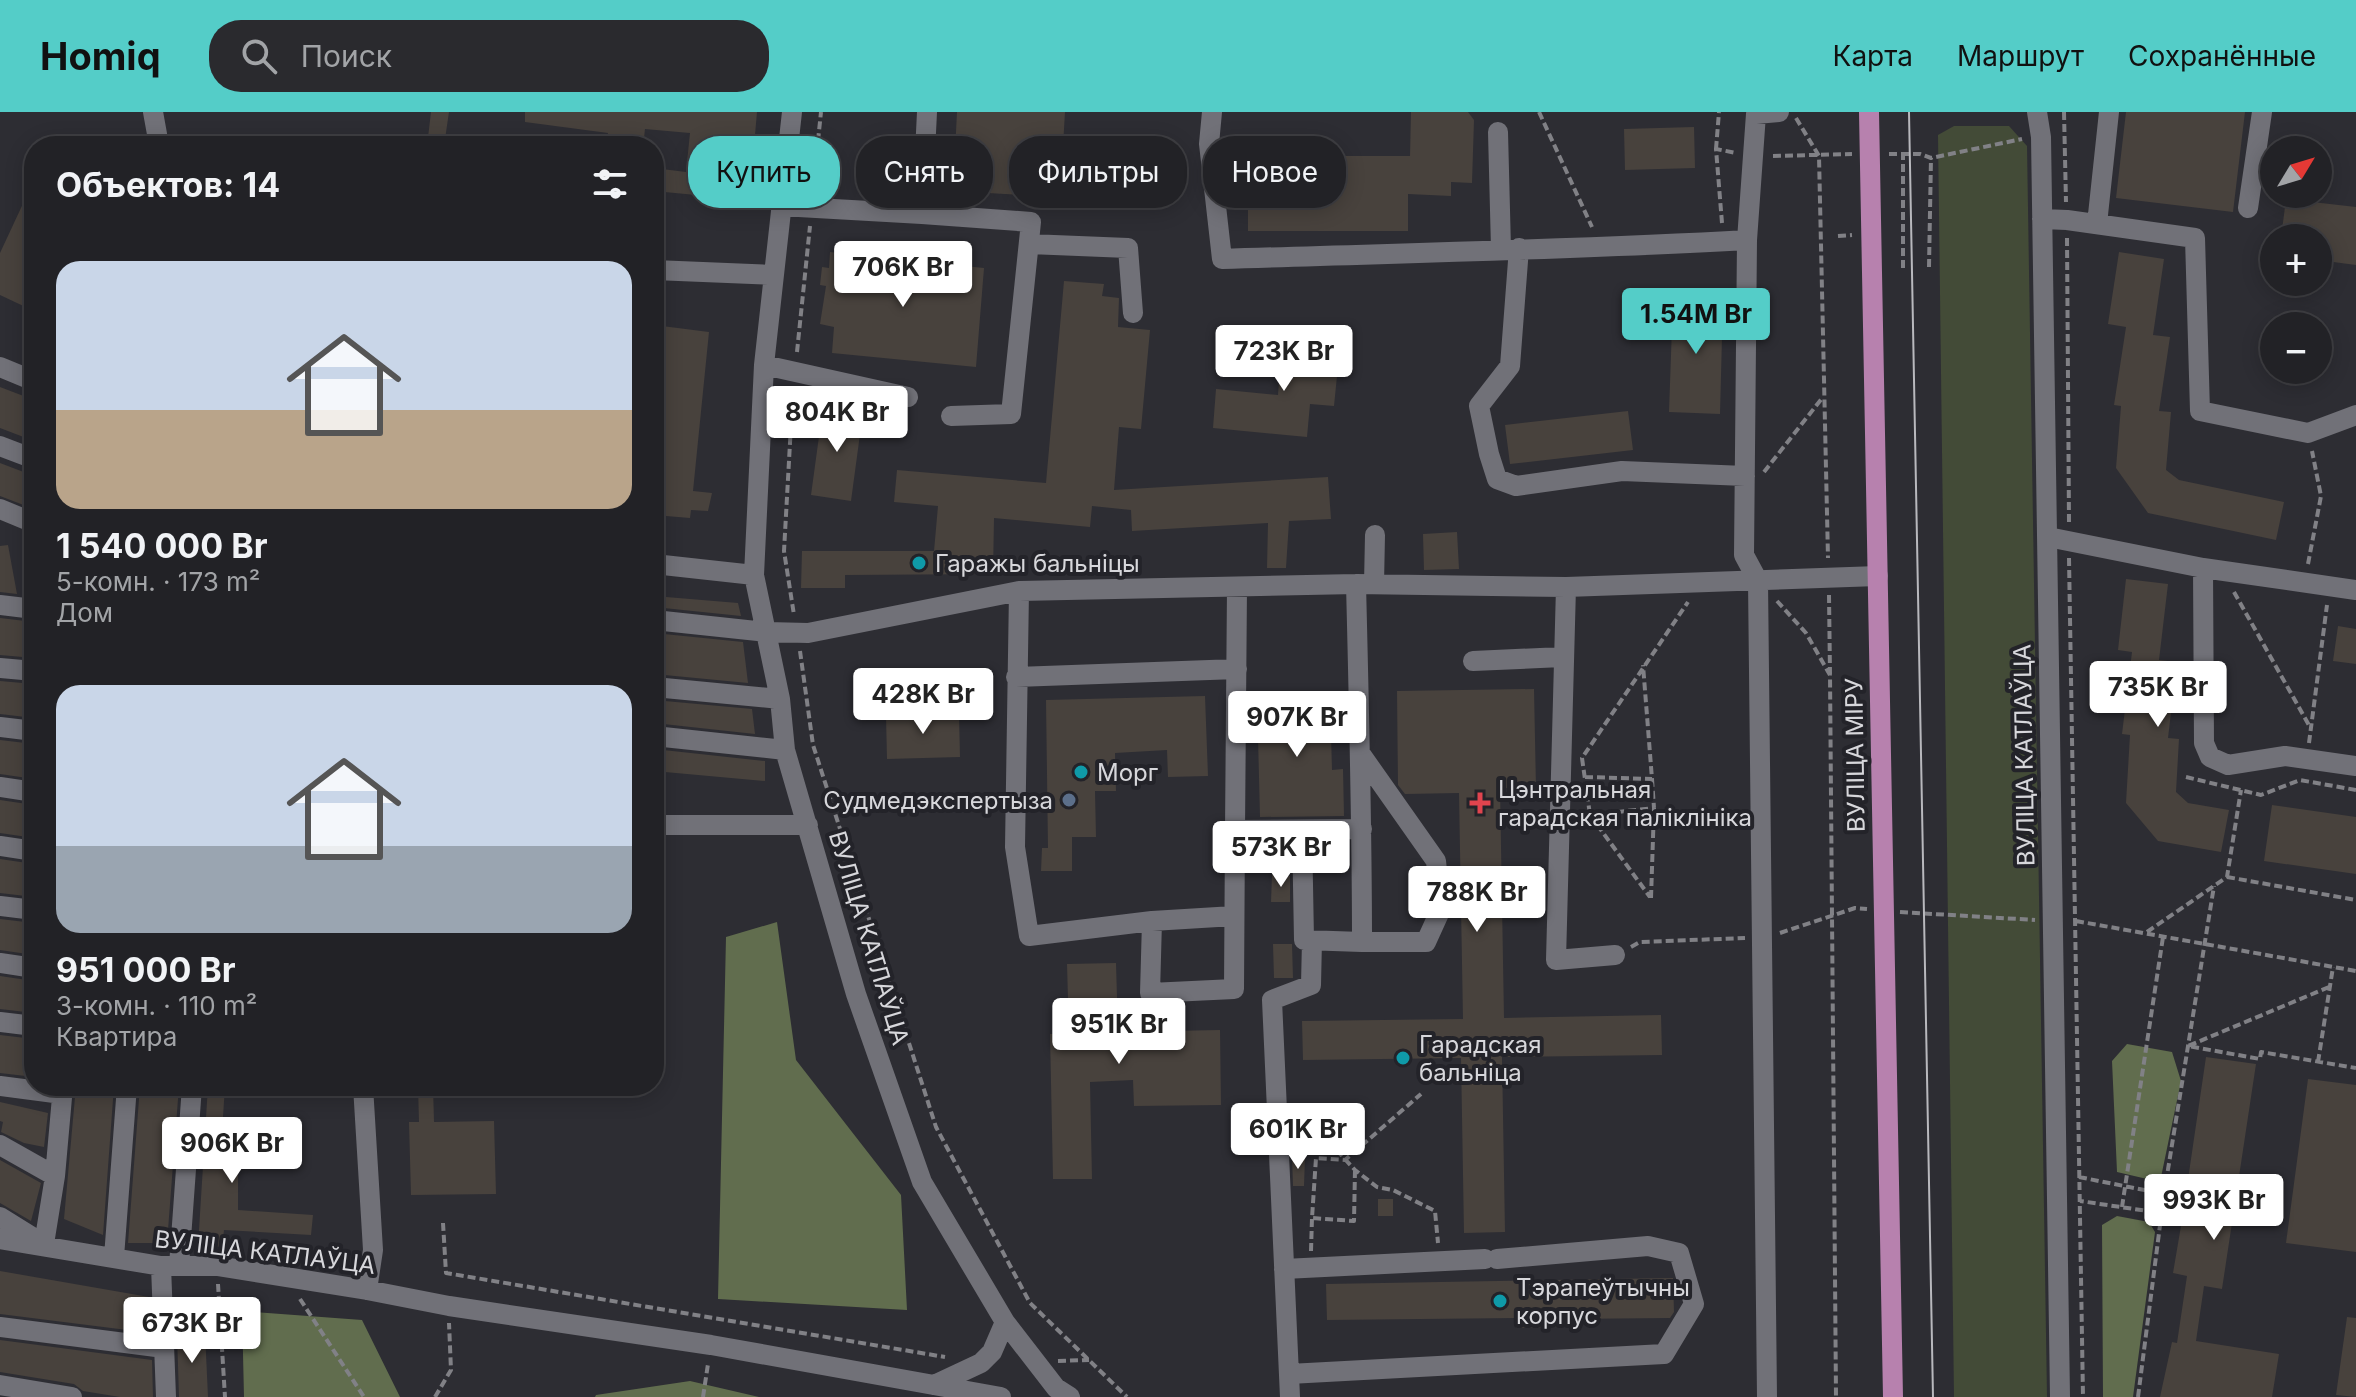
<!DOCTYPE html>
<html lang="ru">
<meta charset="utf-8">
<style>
:root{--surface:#222226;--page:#2a2a2e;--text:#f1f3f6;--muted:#a2a4a7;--line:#3f3f43;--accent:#54cdc8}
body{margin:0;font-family:Inter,sans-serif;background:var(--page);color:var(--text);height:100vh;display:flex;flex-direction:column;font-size:30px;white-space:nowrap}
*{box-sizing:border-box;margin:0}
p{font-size:26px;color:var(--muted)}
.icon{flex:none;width:44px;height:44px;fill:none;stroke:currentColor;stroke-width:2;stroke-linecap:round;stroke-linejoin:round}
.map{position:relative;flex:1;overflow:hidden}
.panel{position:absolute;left:24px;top:24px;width:640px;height:960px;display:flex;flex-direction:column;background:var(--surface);border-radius:32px;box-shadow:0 4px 20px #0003,0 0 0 2px var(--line)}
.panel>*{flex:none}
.hud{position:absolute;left:688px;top:24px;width:760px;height:72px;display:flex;gap:16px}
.needle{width:52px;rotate:52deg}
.tools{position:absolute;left:2260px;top:24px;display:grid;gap:16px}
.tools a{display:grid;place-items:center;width:72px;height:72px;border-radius:50%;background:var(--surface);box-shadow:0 4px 20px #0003,0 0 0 2px var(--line);font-size:40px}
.price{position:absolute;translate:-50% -68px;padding:0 18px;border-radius:8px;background:#fff;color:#222;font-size:26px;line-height:52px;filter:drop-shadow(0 2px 4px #0008)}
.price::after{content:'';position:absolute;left:50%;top:48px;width:24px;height:18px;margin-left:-12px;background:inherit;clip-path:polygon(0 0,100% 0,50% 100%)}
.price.active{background:var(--accent);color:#111}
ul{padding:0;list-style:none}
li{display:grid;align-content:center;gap:16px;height:424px;padding:0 32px}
li span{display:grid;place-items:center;height:248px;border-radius:24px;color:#555}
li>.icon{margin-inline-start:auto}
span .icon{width:144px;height:144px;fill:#fffc;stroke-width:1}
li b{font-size:34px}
h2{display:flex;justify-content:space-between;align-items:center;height:96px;padding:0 32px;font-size:34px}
.tag{padding:0 28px;border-radius:32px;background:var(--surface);box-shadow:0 4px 20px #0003,0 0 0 2px var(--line);font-size:28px;line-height:72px}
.tag.active{background:var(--accent);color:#111}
header{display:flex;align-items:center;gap:48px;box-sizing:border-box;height:112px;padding:0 40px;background:var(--accent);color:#111}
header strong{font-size:38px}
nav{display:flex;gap:44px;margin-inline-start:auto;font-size:28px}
.search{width:560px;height:72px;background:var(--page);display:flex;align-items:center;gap:20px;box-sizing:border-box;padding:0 28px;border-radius:32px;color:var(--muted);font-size:30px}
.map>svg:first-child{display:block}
.green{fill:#434b37}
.forest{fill:#616d4e}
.building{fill:#48423d}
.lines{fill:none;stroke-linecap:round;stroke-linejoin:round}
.path{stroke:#818186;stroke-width:4;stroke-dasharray:8 4;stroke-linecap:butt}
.minor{stroke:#717178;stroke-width:20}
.major{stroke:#b781ae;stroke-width:20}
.tram{stroke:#b8b8bd;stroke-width:2}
.culture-dot{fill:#0f9aa8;stroke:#232329;stroke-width:3}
.service-dot{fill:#5c6f8a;stroke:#232329;stroke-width:3}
.health-dot{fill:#e0444e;stroke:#232329;stroke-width:3}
.labels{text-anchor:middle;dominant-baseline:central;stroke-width:8;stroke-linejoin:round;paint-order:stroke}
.poi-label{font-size:24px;fill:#d7d7db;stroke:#232329;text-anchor:start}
.street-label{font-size:24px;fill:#d7d7db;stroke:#232329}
</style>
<header>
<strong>Homiq</strong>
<div class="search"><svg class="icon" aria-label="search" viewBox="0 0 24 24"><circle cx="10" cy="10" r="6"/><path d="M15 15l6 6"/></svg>Поиск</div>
<nav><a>Карта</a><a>Маршрут</a><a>Сохранённые</a></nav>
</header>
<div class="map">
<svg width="2356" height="1285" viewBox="0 0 2356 1285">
<rect width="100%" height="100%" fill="#2d2d33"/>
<path class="green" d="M1954 14H2009L2027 34 2047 1285H1954L1938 23Z"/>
<path class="forest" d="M777 810 796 948 901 1083 907 1198 718 1187 726 825Z
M2127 932 2172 940 2181 969 2160 1070 2117 1060 2112 949Z
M2117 1104 2149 1110 2155 1120 2133 1285H2103L2102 1113Z
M242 1199 362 1208 400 1285H244Z
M690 1269 759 1285H595L596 1283Z"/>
<path class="building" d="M431 0H449L444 34H427Z
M525 0H757L753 46 745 45 738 87 654 79V56L686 60 690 21 645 17 644 26H607L608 21 525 10Z
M957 0H1065L1060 85 953 79Z
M1411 0H1468L1474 8 1472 71 1451 70V84L1408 82V119H1248V62H1280V44H1410Z
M2126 0H2245L2233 100 2116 86Z
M1694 15 1695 56 1625 58 1624 17Z
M1092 34 1121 37 1117 98 1088 96Z
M34 68V199L0 183V141Z
M2286 87 2356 95V153L2318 148V126H2281Z
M830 140 984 156 976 255 832 241 834 215 820 212 826 174 820 173 822 155 829 156Z
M2119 140 2164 147 2153 223 2170 225 2159 299 2171 300 2166 358 2179 368 2284 390 2276 428 2148 401 2116 356 2121 294 2114 293 2126 215 2108 212Z
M1064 169 1104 172 1102 184 1119 186 1118 215 1150 218 1141 317 1119 315 1114 378 1328 365 1331 407 1289 409 1286 456H1267L1268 411 1132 419 1131 398 1092 394 1090 415 994 406 993 462 845 463V476H801L802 439H934L938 394 894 390 897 358 1046 371Z
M1673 186 1723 187 1720 302 1669 300Z
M654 213 709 220 693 379 712 381 708 399 691 398 690 406 654 403Z
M1282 228 1340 234 1334 294 1310 292 1307 325 1213 316 1216 277 1278 283Z
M0 275 34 288V329L0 316Z
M823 295 863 300 851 389 811 383Z
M1628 299 1633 338 1510 352 1505 313Z
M0 351 34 364V397L0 384Z
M1457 420 1459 457 1424 458 1423 422Z
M8 433 17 482 0 480V434Z
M2126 467 2168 472 2159 548 2177 550 2168 626 2179 627 2176 680 2188 691 2229 698 2221 740 2158 729 2126 691 2130 623 2122 622 2132 540 2118 538Z
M654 484 738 491 741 504 654 495Z
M0 506 34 510V546L0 543Z
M2338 514 2356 517V552L2333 549Z
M654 521 743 530 748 571 654 562Z
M0 569 34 572V606L0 602Z
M1534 577 1536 676H1500L1504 906 1661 903 1662 943 1502 945 1505 1120 1464 1121 1461 946 1303 948 1302 909 1463 907 1459 681 1405 682 1398 673 1397 579Z
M1205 584 1208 664 1168 665 1167 638 1115 641 1116 679H1095L1096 725H1072V759H1041L1042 736H1048L1046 588Z
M1330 584 1332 658 1343 657 1344 704 1260 705 1257 585Z
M654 588 752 597 755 622 654 611Z
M959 602 960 645 887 647 886 604Z
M0 628 34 632V667L0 662Z
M654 637 765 649V669L654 659Z
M0 688 34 693V726L0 721Z
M2272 693 2356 705V762L2264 749Z
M0 747 34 752V785L0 781Z
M1272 763 1290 764V790H1271Z
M0 807 34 811V843L0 838Z
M1273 832H1292L1293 866H1274Z
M1116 851 1118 920 1220 918 1221 993 1134 994 1133 968 1090 970 1092 1067H1053L1050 922H1069L1067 852Z
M0 864 34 869V901L0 897Z
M0 923 34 927V965L0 961Z
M2206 945 2256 952 2222 1177 2204 1174 2196 1229 2279 1242 2272 1285H2160L2172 1230 2177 1231 2187 1164 2173 1161 2181 1114 2169 1112 2174 1080 2186 1081Z
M2308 967 2356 973V1140L2286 1131Z
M76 974H114L103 1123 64 1107Z
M140 974H179L167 1131H128Z
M208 974H225L223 1005 238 1008V1098L313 1103 311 1123 224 1118 222 1135 198 1134Z
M418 974H433L434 1010 494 1009 496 1082 411 1083 409 1010H419Z
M0 990 48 1001 44 1035 24 1031 1 1020 3 1010 0 1009Z
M1292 1045H1305L1304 1074H1293Z
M0 1048 41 1071 31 1109 0 1091Z
M1378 1087H1393V1104H1378Z
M0 1159 149 1185 151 1221 0 1202Z
M1673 1166 1674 1200 1670 1206 1564 1207V1215L1516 1216V1206L1327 1208 1326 1172Z
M2347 1205 2356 1206V1285L2336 1283Z
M205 1220 208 1285H179L177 1222Z
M0 1228 152 1248 153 1285H120L83 1279 74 1272 0 1260Z"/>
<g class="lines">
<path class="path" d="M1539 0 1592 115
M2064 0 2066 90
M1796 6 1819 44 1828 446
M1716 37 1719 0
M1889 42H1920L1931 46 2022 27
M1773 44 1852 42
M813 77 821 0
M1722 111 1716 37 1736 41
M1838 124 1852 123
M2067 126 2069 410
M1929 155 1931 46
M1903 156V43
M797 240 810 114
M793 277 784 439 794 503
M1764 360 1823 285
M2069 446 2083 1285
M2308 452 2321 384 2312 339
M2234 480 2310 615
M1829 483 1830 562
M1777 489 1806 521 1830 563 1836 1285
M800 539 813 633 936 1015 1030 1191 1127 1285
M2309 631 2327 493
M1585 665 1652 667 1643 553
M2186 665 2261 683 2300 668 2356 678
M1652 667 1654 696
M1590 703 1650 785
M2227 765 2356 788
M1651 786 1654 696 1590 703 1582 646 1688 490
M1900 800 2035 808
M2076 809 2356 859
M2147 820 2227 765 2241 678
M1780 821 1855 796 1867 797
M1631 835 1640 830 1745 826
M2329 875 2188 934 2260 947 2261 940 2356 956
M2318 950 2333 855
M1296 994 1355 1058 1377 1075 1393 1078 1435 1099 1438 1131
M1355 1058 1354 1109 1312 1106 1316 1046 1345 1048 1421 982
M2079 1065 2164 1082 2172 1093 2161 1101 2080 1089
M2122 1095 2163 825
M443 1111 446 1161 945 1245
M1311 1139 1312 1106
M218 1172 225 1285
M300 1187 364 1285
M1058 1249 1089 1248
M435 1285 451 1258 449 1211
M703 1285 708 1252
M2138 1285 2164 1082 2214 774"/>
<path class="minor" d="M153 0 157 22
M792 0 764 253 754 463 780 587 785 638 856 882 922 1070 1005 1210 1056 1276 1070 1285
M1212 0 1209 32 1222 147C1397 141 1573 138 1747 128L1756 2 1779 0
M2037 0 2041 25 2060 1285
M1498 20 1501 137
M781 94 922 102 927 0
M2248 96 2262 0
M922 102 1031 110 1011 302 951 304
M2042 107 2067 108 2195 126 2200 299 2308 321 2356 303
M2097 112 2109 0
M1747 128 1744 443 1758 469 1767 1285
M1029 132 1128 136 1133 201
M1519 136 1510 254 1479 294 1489 342 1497 367 1516 374 1622 359 1745 364
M654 158 774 163
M764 253 908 285
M0 255 34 269
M0 334 34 347
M0 397 34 411
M2048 425 2203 456 2356 478
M654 452 754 463
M2203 456 2204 631 2210 645 2228 653 2285 644 2356 654
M1356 472C1359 592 1362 711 1362 830H1426L1441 797 1436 749 1360 641
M1374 472 1375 423
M1237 475 1235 718 1362 717
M1566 475 1556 848 1615 843
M1019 479 1015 735 1029 824 1152 809 1234 804
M0 493 34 497
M654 508 767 520 808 521 1019 479 1356 472 1566 475 1878 464
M1473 549 1562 545
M0 556 34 559
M1016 565 1237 557
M654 575 780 587
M0 615 34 619
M654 624 785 638
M0 675 34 680
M654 713H808
M1302 718 1304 828 1362 830
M0 734 34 739
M0 794 34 798
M1152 809 1150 881 1234 877 1235 718
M0 851 34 856
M0 910 34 914
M0 974 62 982
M363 974 373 1138 367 1178
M0 1033 55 1064
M0 1105 37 1128
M0 1127 161 1154H217L367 1178 449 1194 711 1233 1001 1285
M44 1132 55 1064 63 974
M114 1145 127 974
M161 1154 166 1285
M179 1154 192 974
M1284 1157 1485 1147
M0 1215 164 1236
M1289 1262 1664 1242 1694 1192 1679 1141 1648 1134 1497 1147
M0 1273 72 1285
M934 1273 981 1251 992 1240 1005 1210
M1290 1285 1272 888 1311 873 1312 828"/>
<path class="major" d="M1869 0 1893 1285"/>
<path class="tram" d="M1909 0 1933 1285"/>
</g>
<g class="culture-dot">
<circle cx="919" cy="451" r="8"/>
<circle cx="1081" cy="660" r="8"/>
<circle cx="1403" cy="946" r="8"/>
<circle cx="1500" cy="1189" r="8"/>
</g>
<circle class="service-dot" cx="1069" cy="688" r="8"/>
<path class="health-dot" d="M1476 679h8v8h8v8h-8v8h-8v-8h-8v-8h8z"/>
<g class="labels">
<g class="poi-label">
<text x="935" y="451">Гаражы бальніцы</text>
<text x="1097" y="660">Морг</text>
<text x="1498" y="677">Цэнтральная<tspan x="1498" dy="28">гарадская паліклініка</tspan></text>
<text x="1053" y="688" text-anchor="end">Судмедэкспертыза</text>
<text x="1419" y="932">Гарадская<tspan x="1419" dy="28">бальніца</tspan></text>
<text x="1516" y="1175">Тэрапеўтычны<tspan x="1516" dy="28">корпус</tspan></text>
</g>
<g class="street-label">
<text transform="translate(1855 643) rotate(-91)">ВУЛІЦА МІРУ</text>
<text transform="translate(2024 643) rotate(-91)">ВУЛІЦА КАТЛАЎЦА</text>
<text transform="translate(869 826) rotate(73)">ВУЛІЦА КАТЛАЎЦА</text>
<text transform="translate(265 1140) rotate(7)">ВУЛІЦА КАТЛАЎЦА</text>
</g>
</g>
</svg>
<div class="tools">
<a><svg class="needle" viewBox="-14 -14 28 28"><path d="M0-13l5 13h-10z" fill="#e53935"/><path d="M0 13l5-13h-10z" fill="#a2a4a7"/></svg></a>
<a>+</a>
<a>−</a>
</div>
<b class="price" style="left:903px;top:197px">706K Br</b>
<b class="price active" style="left:1696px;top:244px">1.54M Br</b>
<b class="price" style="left:1284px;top:281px">723K Br</b>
<b class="price" style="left:837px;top:342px">804K Br</b>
<b class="price" style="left:2158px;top:617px">735K Br</b>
<b class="price" style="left:923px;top:624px">428K Br</b>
<b class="price" style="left:1297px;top:647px">907K Br</b>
<b class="price" style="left:1281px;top:777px">573K Br</b>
<b class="price" style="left:1477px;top:822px">788K Br</b>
<b class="price" style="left:1119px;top:954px">951K Br</b>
<b class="price" style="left:1298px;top:1059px">601K Br</b>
<b class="price" style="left:232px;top:1073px">906K Br</b>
<b class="price" style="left:2214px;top:1130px">993K Br</b>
<b class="price" style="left:192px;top:1253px">673K Br</b>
<div class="hud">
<a class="tag active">Купить</a>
<a class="tag">Снять</a>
<a class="tag">Фильтры</a>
<a class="tag">Новое</a>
</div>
<section class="panel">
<h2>Объектов: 14<svg class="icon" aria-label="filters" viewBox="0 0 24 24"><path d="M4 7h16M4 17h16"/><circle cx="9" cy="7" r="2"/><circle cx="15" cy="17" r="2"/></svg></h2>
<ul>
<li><span style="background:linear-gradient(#c9d6e8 60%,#b9a48a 0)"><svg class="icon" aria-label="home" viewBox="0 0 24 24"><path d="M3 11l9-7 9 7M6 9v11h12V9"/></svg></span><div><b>1 540 000 Br</b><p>5-комн. · 173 m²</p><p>Дом</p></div></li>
<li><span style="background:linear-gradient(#c9d6e8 65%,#9aa5b1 0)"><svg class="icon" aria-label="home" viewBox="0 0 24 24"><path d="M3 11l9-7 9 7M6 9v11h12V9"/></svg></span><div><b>951 000 Br</b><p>3-комн. · 110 m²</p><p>Квартира</p></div></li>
</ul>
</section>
</div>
